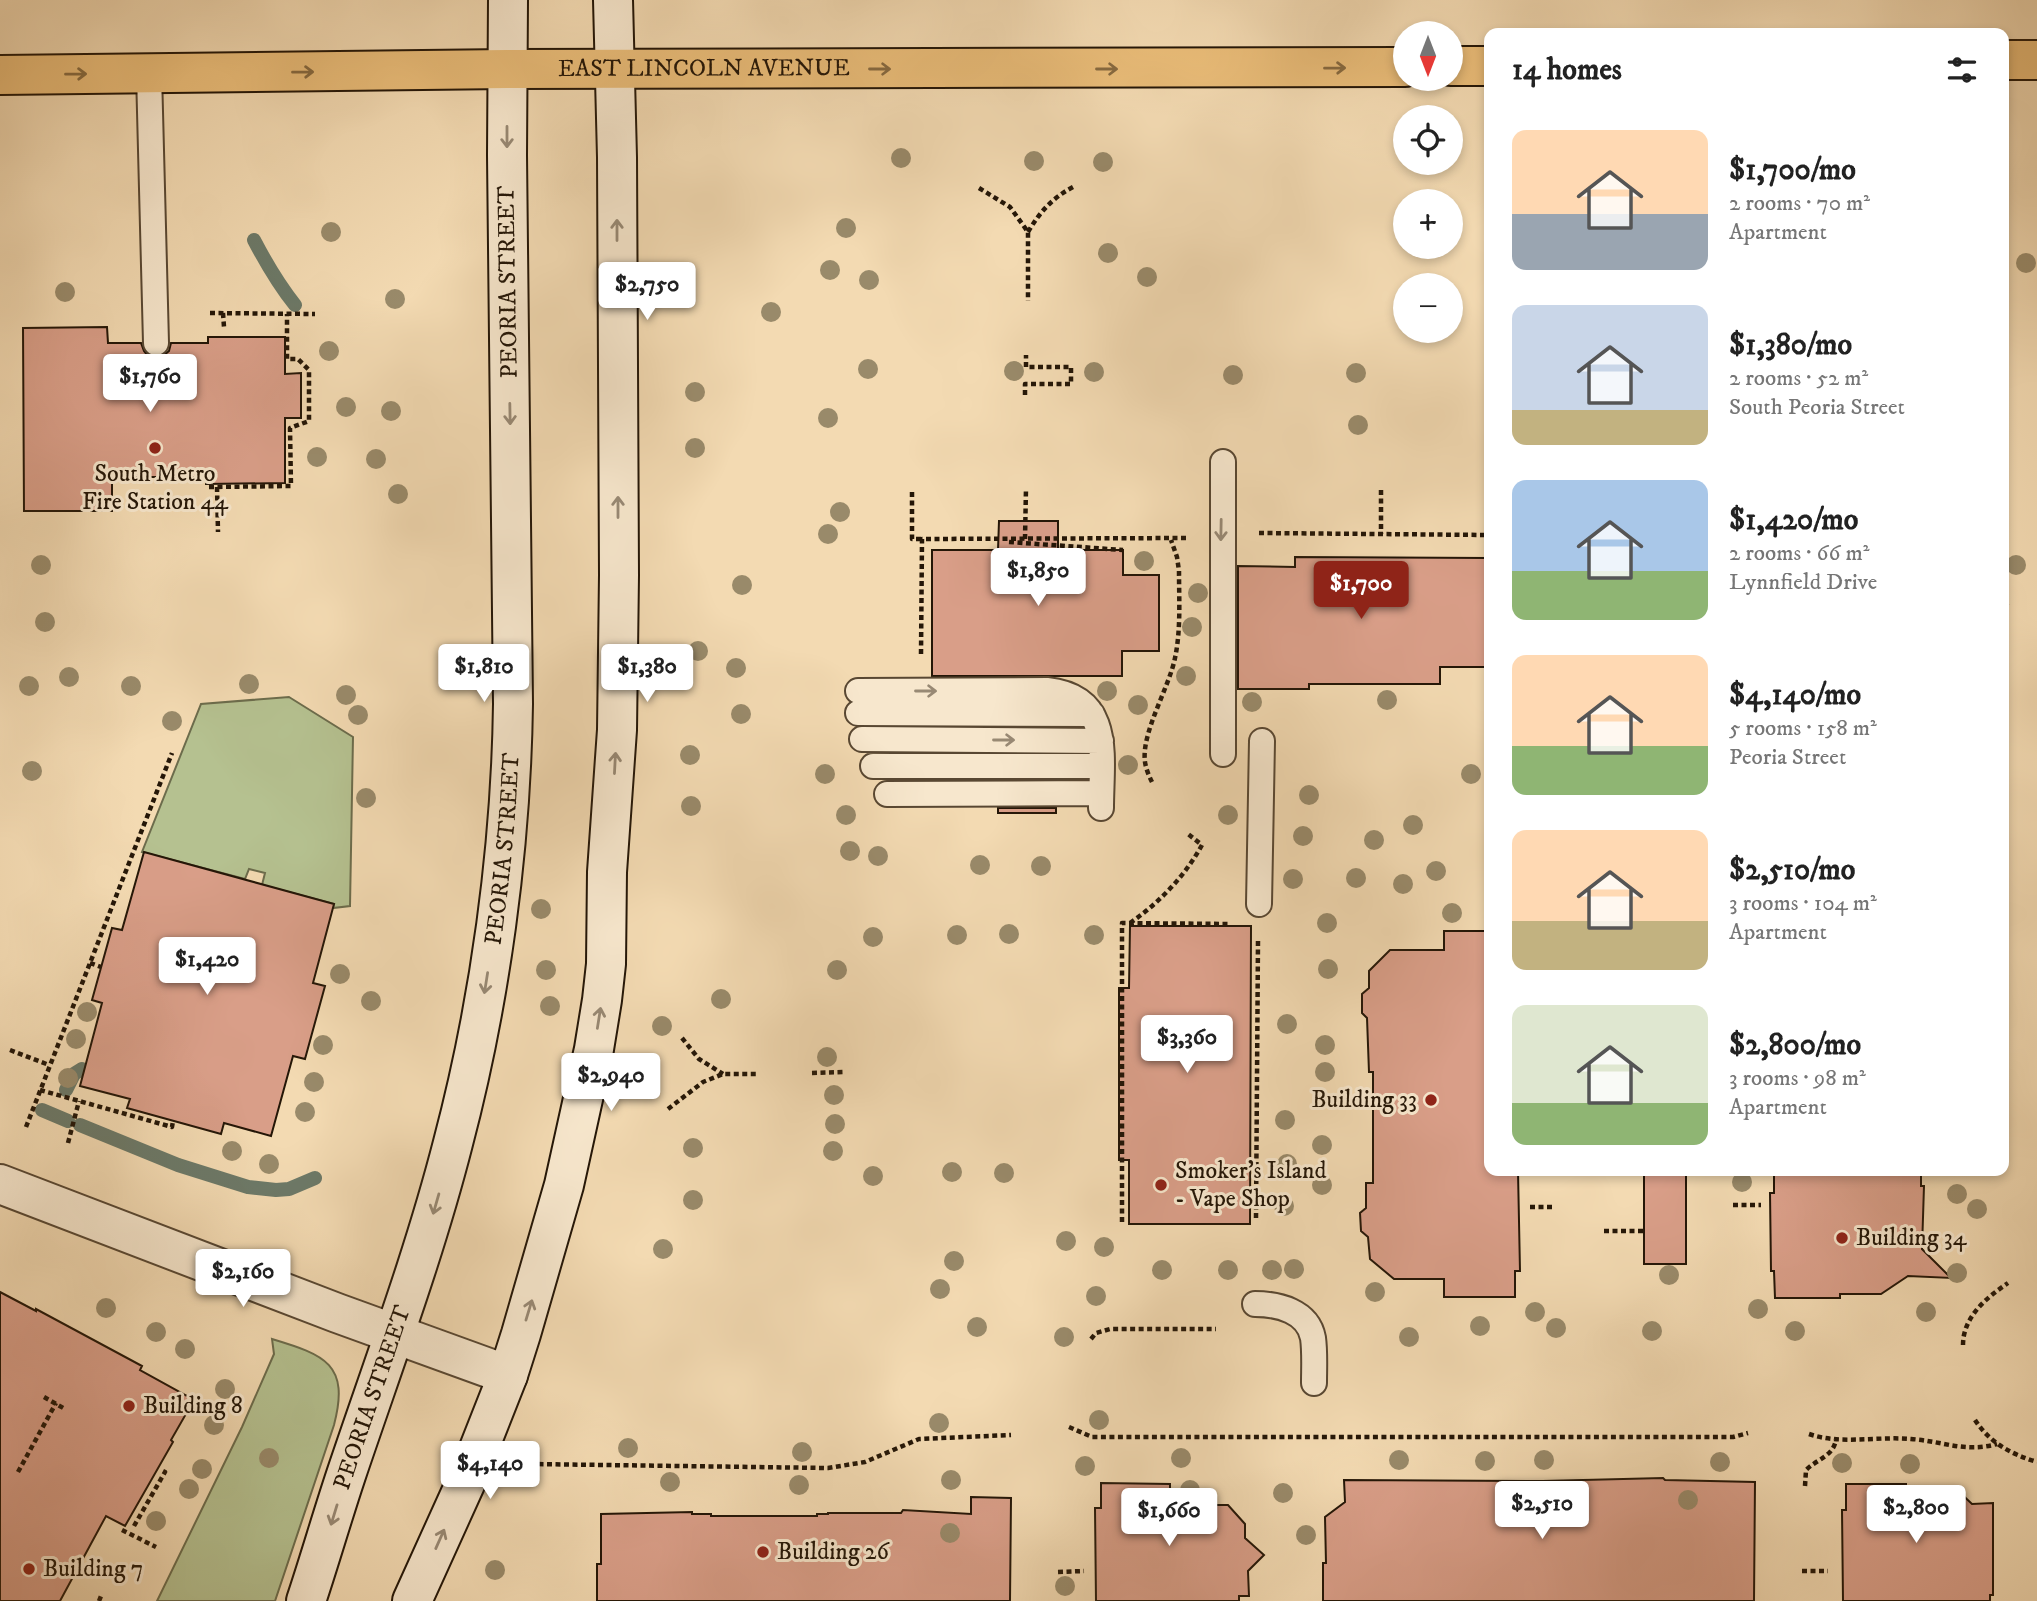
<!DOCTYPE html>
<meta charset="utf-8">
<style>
:root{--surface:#fff;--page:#f2f2f2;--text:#222;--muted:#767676;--accent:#8f2418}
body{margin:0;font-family:"IM FELL DW Pica",serif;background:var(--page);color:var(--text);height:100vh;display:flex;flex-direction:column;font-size:26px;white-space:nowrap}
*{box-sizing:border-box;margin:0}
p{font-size:23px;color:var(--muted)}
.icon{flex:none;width:38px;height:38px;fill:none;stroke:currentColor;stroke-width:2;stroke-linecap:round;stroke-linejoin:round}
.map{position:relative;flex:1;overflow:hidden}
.drawer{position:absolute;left:1484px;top:28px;width:525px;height:1148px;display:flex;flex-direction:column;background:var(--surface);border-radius:14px;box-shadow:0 4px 10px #0003}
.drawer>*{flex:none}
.needle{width:46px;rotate:180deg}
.controls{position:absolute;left:1393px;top:21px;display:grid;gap:14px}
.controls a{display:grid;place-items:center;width:70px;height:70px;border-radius:50%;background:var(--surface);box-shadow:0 4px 10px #0003;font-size:35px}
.price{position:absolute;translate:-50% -60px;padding:0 16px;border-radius:7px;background:#fff;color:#222;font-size:23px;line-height:46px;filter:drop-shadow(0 2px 4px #0008)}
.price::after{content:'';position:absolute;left:50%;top:42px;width:21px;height:16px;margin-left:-10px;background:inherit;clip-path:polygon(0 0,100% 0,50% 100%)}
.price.selected{background:var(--accent);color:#fff}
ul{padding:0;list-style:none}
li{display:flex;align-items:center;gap:21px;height:175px;padding:0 28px}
li span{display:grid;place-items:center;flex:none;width:196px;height:140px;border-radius:14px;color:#555}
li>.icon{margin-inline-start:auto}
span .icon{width:84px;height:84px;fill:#fffc;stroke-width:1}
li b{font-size:30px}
h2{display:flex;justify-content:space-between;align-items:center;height:84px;padding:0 28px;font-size:30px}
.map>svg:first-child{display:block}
.green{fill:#b5c190;stroke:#6c6c4c;stroke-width:2}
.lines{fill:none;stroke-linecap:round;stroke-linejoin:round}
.stream{stroke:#6c7968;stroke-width:14}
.building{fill:#d99e88;stroke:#241607;stroke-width:2}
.lane-casing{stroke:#584732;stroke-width:28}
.street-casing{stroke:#584732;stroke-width:42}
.secondary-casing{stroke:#241607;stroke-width:42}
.primary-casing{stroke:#241607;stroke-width:42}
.path{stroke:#241607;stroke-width:4.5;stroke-dasharray:5 3.5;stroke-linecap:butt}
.lane{stroke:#f7e7cd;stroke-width:24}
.street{stroke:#f7e7cd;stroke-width:38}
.secondary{stroke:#f7e7cd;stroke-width:38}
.primary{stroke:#eabd79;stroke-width:38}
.tree{fill:#998a6a}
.oneway{stroke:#876a40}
.oneway2{stroke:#988974}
.poi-dot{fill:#8f2418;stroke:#f7e7cd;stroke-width:2.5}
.labels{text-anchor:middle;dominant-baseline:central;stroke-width:6;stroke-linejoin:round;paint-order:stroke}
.street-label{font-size:24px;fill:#241607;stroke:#f7e7cd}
.poi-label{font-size:24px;fill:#241607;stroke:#f7e7cd;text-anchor:start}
</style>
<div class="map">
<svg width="2037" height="1601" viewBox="0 0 2037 1601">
<rect width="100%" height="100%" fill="#f3dab2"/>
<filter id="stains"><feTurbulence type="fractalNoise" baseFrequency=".00286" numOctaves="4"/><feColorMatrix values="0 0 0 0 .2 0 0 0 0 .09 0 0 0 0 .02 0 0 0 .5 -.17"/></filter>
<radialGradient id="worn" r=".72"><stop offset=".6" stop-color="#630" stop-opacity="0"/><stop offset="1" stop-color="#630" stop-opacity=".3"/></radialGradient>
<path class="green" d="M289 697 353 737 350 906 333 908 334 904 262 885 265 873 249 869 245 879 142 852 201 704Z
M272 1339C325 1355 350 1364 334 1425L275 1601H157L242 1427 274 1354Z"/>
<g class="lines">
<path class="stream" d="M254 240C266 263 279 285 295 305
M66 1090 74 1074 82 1069
M42 1110 68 1121
M80 1125 178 1165 248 1187 276 1190 289 1189 315 1178"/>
</g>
<path class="building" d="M107 327 108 343H141L144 351 148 356 156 358 164 355 169 351 171 343H208V337H285V374L301 373V418H285V483L206 484V477H112V511H24L23 328Z
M999 521H1058V550H1123V575H1159V651H1122V676H932V550H998Z
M1295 557 1489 558V667H1440V684H1309V689H1238V566L1295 567Z
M998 808H1056V813H998Z
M144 852 334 904 313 983 325 986 305 1059 293 1056 271 1136 224 1123 221 1134 127 1108 130 1099 80 1086 102 1003 92 1000 112 928 122 930Z
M1130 926H1251L1250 1224H1129V1160H1119V988H1129Z
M1444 931H1489V1171H1518L1520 1271H1515V1297H1444V1279H1394L1370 1259 1368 1237 1361 1231 1360 1213 1366 1208V1183H1373V1072H1369L1367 1018 1362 1013V994L1369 988V971L1390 950H1444Z
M1644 1171H1686V1264H1644Z
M1774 1171H1921V1186H1924L1922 1249 1951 1278 1908 1276 1881 1294H1840V1298H1775L1774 1271H1771L1770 1193H1774Z
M0 1292 36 1311V1309L142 1366 140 1370 194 1400 171 1440 173 1442 125 1526 106 1516 60 1601H0Z
M1663 1478 1665 1480 1755 1482 1754 1601H1323V1563H1326L1325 1517 1345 1502 1344 1480 1543 1481Z
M1101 1483 1170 1484V1501H1206V1505H1228L1245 1524V1538L1264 1555 1248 1571 1249 1596H1239V1601H1096L1095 1508H1101Z
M1846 1484H1906V1487H1954L1972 1504 1993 1503V1595H1990V1601H1843L1842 1510H1846Z
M971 1497 1011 1498 1010 1601H597V1564H601V1514L692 1512V1514H711V1516H817V1514H828V1513H901L903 1510 971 1514Z"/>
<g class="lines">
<g class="lane-casing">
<path id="lane" d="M149 73 156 343
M1223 462V754
M858 691 1047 690C1114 697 1101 758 1101 808
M858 713 1092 714
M862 739 1101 741
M873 766H1101
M887 794 1101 793
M1259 904 1262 741
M1255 1304C1278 1304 1308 1311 1313 1338 1315 1352 1314 1369 1314 1383"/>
</g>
<g class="street-casing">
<path id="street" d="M0 1184 337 1313 508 1375"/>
</g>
<g class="secondary-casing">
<g id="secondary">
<path id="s1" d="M306 1601C320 1559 332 1517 346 1475 383 1365 424 1256 453 1143 490 1003 511 849 513 704L507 155 508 0"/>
<path d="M412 1601 465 1484 508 1375 521 1334 564 1185 594 1049 602 1000 606 964 607 872 617 730 619 575 617 157 613 0"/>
</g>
</g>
<g class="primary-casing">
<g id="primary">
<path d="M2004 60H2037"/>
<path d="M1451 66H1489"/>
<path id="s2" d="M0 75 507 69 1405 67"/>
</g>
</g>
<path class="path" d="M979 188 1010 207 1028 232V301
M1028 232C1040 212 1052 198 1073 187
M210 313 315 314
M223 313 224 327
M1025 395V384H1071V367H1026V355
M209 487 291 486 290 428 309 421V370L298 359H287V314
M217 487 218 532
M1381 490V534
M912 492V539H922
M1259 533 1489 535
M1025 539 1026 488
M1009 542 1123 550
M2004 603 2010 608
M921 654 922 539 1186 538
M1152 782C1149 776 1146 769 1145 762 1141 733 1169 688 1175 658 1181 630 1179 599 1179 571L1177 557 1171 540
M1130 923C1159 903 1185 876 1202 845L1188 834
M90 963 101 967
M682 1038 699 1059 723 1074
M10 1050 49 1065
M812 1073 845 1072
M40 1090 172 1127 173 1121
M668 1109 703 1082 723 1074H756
M26 1127 172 753
M68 1143 79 1101
M1733 1205H1761
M1530 1207H1555
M1256 1218 1258 940
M1122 1222V923L1229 924
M1604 1231H1644
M1091 1339 1096 1333 1110 1329H1216
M1963 1345C1963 1317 1986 1298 2008 1283
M44 1397 65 1409
M1975 1420C1990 1443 2011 1454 2037 1462
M1069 1427 1092 1437H1733L1748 1433
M1809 1434C1841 1445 1877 1436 1911 1439 1942 1441 1965 1453 1997 1444
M530 1464 828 1468 865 1462 919 1439 1011 1435
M18 1472 56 1403
M1805 1486 1806 1470C1817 1459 1834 1456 1836 1439
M134 1526 165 1472 161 1470
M122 1530 156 1547
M1802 1571H1828
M1058 1572 1084 1571
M99 1601 101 1596"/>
<use href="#lane" class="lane"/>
<use href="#street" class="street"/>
<use href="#secondary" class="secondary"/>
<use href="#primary" class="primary"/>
</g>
<g class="tree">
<circle cx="901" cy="158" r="10"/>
<circle cx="1034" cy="161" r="10"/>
<circle cx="1103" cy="162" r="10"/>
<circle cx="846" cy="228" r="10"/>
<circle cx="331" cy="232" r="10"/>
<circle cx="1108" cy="253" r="10"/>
<circle cx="2026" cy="263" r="10"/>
<circle cx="830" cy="270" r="10"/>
<circle cx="1147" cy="277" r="10"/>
<circle cx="869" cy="280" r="10"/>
<circle cx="65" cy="292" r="10"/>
<circle cx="395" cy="299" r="10"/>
<circle cx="771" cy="312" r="10"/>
<circle cx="329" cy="351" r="10"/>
<circle cx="868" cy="369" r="10"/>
<circle cx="1014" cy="371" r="10"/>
<circle cx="1094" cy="372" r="10"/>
<circle cx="1356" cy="373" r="10"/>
<circle cx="1233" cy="375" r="10"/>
<circle cx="695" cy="392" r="10"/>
<circle cx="346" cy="407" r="10"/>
<circle cx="391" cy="411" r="10"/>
<circle cx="828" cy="418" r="10"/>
<circle cx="1358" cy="425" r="10"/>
<circle cx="695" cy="448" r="10"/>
<circle cx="317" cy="457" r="10"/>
<circle cx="376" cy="459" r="10"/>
<circle cx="398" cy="494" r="10"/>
<circle cx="840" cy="512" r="10"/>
<circle cx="828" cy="534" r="10"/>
<circle cx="1144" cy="561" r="10"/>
<circle cx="41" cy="565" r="10"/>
<circle cx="2016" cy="565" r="10"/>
<circle cx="742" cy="585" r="10"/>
<circle cx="1198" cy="593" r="10"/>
<circle cx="45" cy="622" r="10"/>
<circle cx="1192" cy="627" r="10"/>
<circle cx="698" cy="651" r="10"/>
<circle cx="736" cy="668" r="10"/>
<circle cx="1186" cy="676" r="10"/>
<circle cx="69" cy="677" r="10"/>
<circle cx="249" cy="684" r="10"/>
<circle cx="29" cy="686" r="10"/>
<circle cx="131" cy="686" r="10"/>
<circle cx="1107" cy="691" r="10"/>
<circle cx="346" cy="695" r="10"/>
<circle cx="1387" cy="700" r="10"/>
<circle cx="1252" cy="702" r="10"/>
<circle cx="1138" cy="705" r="10"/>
<circle cx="741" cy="714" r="10"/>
<circle cx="358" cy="715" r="10"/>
<circle cx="172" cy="721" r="10"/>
<circle cx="690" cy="755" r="10"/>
<circle cx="1128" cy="765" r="10"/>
<circle cx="32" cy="771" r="10"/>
<circle cx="825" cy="774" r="10"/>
<circle cx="1471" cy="774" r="10"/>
<circle cx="1309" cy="795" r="10"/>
<circle cx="366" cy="798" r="10"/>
<circle cx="691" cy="806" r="10"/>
<circle cx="846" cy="815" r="10"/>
<circle cx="1228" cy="815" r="10"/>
<circle cx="1413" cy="825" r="10"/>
<circle cx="1303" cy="836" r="10"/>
<circle cx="1374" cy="840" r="10"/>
<circle cx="850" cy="851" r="10"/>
<circle cx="878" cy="856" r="10"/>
<circle cx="980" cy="865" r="10"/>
<circle cx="1041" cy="866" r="10"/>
<circle cx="1436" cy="871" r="10"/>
<circle cx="1356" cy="878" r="10"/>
<circle cx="1293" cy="879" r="10"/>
<circle cx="1403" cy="884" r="10"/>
<circle cx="541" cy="909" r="10"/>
<circle cx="1452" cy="913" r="10"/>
<circle cx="1327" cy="923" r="10"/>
<circle cx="1009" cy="934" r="10"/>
<circle cx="957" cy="935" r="10"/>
<circle cx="1094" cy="935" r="10"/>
<circle cx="873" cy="937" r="10"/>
<circle cx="1328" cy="969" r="10"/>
<circle cx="546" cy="970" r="10"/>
<circle cx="837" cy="970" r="10"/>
<circle cx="340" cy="974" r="10"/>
<circle cx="721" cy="999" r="10"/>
<circle cx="371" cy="1001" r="10"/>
<circle cx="550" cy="1006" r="10"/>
<circle cx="87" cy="1012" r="10"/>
<circle cx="1287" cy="1024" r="10"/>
<circle cx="662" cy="1026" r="10"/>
<circle cx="76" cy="1039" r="10"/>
<circle cx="323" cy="1045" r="10"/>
<circle cx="1325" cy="1045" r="10"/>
<circle cx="827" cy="1057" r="10"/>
<circle cx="1325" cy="1072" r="10"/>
<circle cx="68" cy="1078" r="10"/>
<circle cx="314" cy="1082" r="10"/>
<circle cx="834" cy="1095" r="10"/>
<circle cx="305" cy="1112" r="10"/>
<circle cx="1285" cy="1120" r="10"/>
<circle cx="835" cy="1124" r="10"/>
<circle cx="1322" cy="1145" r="10"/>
<circle cx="693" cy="1148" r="10"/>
<circle cx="232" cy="1151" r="10"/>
<circle cx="833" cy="1151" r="10"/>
<circle cx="269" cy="1164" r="10"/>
<circle cx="1287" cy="1164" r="10"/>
<circle cx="952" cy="1172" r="10"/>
<circle cx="1004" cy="1173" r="10"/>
<circle cx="873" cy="1176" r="10"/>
<circle cx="1742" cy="1182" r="10"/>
<circle cx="1322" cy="1185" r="10"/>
<circle cx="1957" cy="1194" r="10"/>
<circle cx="693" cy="1200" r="10"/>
<circle cx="1284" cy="1206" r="10"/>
<circle cx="1977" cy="1209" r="10"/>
<circle cx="1066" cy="1241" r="10"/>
<circle cx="1104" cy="1247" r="10"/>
<circle cx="663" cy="1249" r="10"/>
<circle cx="954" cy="1261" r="10"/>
<circle cx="1294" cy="1269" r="10"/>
<circle cx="1162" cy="1270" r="10"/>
<circle cx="1228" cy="1270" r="10"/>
<circle cx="1272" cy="1270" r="10"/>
<circle cx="1957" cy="1273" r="10"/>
<circle cx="1669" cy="1275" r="10"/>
<circle cx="940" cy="1289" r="10"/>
<circle cx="1375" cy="1292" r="10"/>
<circle cx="1096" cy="1296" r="10"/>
<circle cx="106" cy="1308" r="10"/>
<circle cx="1758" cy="1309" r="10"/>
<circle cx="1535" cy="1312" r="10"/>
<circle cx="1926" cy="1312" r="10"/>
<circle cx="1480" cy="1326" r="10"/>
<circle cx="977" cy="1327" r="10"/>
<circle cx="1556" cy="1328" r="10"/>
<circle cx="1652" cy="1331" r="10"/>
<circle cx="1795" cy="1331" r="10"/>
<circle cx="156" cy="1332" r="10"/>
<circle cx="1064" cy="1337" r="10"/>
<circle cx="1409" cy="1337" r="10"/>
<circle cx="185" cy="1349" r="10"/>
<circle cx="225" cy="1389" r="10"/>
<circle cx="1099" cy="1420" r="10"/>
<circle cx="939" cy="1423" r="10"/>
<circle cx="214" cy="1425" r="10"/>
<circle cx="628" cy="1448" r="10"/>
<circle cx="802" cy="1452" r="10"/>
<circle cx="269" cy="1458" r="10"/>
<circle cx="1181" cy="1458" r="10"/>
<circle cx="1399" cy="1460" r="10"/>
<circle cx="1544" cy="1460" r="10"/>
<circle cx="1485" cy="1461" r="10"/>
<circle cx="1720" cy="1462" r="10"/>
<circle cx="1842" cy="1463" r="10"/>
<circle cx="1910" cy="1464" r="10"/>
<circle cx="1085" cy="1466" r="10"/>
<circle cx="202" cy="1469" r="10"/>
<circle cx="951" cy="1480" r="10"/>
<circle cx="670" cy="1482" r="10"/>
<circle cx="799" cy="1485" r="10"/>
<circle cx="189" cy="1489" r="10"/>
<circle cx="1190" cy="1490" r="10"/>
<circle cx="1283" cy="1493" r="10"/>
<circle cx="1688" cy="1500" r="10"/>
<circle cx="156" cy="1521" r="10"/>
<circle cx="950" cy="1533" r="10"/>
<circle cx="1306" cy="1535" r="10"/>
<circle cx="495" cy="1570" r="10"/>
<circle cx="1065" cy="1586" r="10"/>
</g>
<defs><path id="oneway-shaft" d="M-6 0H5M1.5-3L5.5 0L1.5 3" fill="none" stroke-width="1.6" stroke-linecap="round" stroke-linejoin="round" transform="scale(1.75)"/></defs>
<g class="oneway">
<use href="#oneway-shaft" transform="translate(1335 68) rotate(-1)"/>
<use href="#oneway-shaft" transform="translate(880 69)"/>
<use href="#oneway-shaft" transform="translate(1107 69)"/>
<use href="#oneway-shaft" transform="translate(303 72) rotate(-1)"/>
<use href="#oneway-shaft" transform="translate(76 74) rotate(-1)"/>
</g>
<g class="oneway2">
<use href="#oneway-shaft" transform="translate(507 137) rotate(90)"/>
<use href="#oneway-shaft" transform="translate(617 230) rotate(-90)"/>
<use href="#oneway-shaft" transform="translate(510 414) rotate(89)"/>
<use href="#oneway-shaft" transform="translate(618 507) rotate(-90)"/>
<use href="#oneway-shaft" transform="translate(1221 530) rotate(91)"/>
<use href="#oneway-shaft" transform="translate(926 691)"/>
<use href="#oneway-shaft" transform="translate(1004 740)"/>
<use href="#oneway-shaft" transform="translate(615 763) rotate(-87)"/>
<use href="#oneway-shaft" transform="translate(486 983) rotate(99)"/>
<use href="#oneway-shaft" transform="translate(599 1018) rotate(-81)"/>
<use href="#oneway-shaft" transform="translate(436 1204) rotate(106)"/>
<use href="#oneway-shaft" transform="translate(529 1310) rotate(-73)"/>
<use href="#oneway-shaft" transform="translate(334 1515) rotate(107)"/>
<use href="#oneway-shaft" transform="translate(440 1539) rotate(-66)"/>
</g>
<g class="poi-dot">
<circle cx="155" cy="448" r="7"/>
<circle cx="1431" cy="1100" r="7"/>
<circle cx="1161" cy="1185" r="7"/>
<circle cx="1842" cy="1238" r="7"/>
<circle cx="129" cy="1406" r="7"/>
<circle cx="763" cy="1552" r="7"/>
<circle cx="29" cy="1569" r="7"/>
</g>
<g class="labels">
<g class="street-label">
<text stroke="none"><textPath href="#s2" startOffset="704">EAST LINCOLN AVENUE</textPath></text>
<text transform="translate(508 282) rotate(-91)">PEORIA STREET</text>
<text stroke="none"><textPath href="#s1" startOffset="780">PEORIA STREET</textPath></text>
<text stroke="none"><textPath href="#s1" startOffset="214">PEORIA STREET</textPath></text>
</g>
<g class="poi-label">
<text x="155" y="474" text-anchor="middle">South Metro<tspan x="155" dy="28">Fire Station 44</tspan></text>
<text x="1417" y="1100" text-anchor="end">Building 33</text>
<text x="1175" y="1171">Smoker's Island<tspan x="1175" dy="28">- Vape Shop</tspan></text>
<text x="1856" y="1238">Building 34</text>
<text x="143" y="1406">Building 8</text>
<text x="777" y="1552">Building 26</text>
<text x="43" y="1569">Building 7</text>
</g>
</g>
<rect width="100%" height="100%" filter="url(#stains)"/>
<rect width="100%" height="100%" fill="url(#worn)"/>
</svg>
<div class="controls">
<a><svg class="needle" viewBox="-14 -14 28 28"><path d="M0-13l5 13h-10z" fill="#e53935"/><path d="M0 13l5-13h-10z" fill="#767676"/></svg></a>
<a><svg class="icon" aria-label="locate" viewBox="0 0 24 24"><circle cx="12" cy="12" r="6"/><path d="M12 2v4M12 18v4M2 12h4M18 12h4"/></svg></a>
<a>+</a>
<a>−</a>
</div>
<b class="price" style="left:647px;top:322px">$2,750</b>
<b class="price" style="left:150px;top:414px">$1,760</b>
<b class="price" style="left:1038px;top:608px">$1,850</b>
<b class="price selected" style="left:1361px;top:621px">$1,700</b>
<b class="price" style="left:484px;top:704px">$1,810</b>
<b class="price" style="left:647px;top:704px">$1,380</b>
<b class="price" style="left:207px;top:997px">$1,420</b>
<b class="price" style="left:1187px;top:1075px">$3,360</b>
<b class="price" style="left:611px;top:1113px">$2,940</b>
<b class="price" style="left:243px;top:1309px">$2,160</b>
<b class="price" style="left:490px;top:1501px">$4,140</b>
<b class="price" style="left:1542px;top:1541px">$2,510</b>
<b class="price" style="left:1916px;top:1545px">$2,800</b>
<b class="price" style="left:1169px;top:1548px">$1,660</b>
<section class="drawer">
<h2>14 homes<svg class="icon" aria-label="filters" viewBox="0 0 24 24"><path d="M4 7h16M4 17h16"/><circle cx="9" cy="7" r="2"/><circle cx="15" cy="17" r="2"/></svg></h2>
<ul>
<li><span style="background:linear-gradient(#ffd9b3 60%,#9aa5b1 0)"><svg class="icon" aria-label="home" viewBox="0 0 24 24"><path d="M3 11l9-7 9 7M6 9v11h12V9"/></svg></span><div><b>$1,700/mo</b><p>2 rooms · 70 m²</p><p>Apartment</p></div></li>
<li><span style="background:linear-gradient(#c9d6e8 75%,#c2b280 0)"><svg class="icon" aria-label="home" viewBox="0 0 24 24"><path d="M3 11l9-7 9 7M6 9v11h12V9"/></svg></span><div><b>$1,380/mo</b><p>2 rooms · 52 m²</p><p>South Peoria Street</p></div></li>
<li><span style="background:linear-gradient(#a9c7e8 65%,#8fb573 0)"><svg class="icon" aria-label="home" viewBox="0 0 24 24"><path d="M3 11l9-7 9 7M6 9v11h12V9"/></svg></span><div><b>$1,420/mo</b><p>2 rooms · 66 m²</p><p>Lynnfield Drive</p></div></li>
<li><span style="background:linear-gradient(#ffd9b3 65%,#8fb573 0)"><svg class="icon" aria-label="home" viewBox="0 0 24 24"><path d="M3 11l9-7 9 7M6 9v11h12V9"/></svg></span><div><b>$4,140/mo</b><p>5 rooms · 158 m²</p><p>Peoria Street</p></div></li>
<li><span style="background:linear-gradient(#ffd9b3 65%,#c2b280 0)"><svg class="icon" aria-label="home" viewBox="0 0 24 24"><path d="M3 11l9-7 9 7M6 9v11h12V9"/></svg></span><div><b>$2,510/mo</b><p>3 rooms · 104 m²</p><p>Apartment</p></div></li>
<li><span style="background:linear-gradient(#dfe7d0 70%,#8fb573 0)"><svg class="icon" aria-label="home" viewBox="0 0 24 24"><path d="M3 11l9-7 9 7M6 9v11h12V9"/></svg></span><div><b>$2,800/mo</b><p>3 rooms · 98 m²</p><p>Apartment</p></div></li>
</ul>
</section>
</div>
